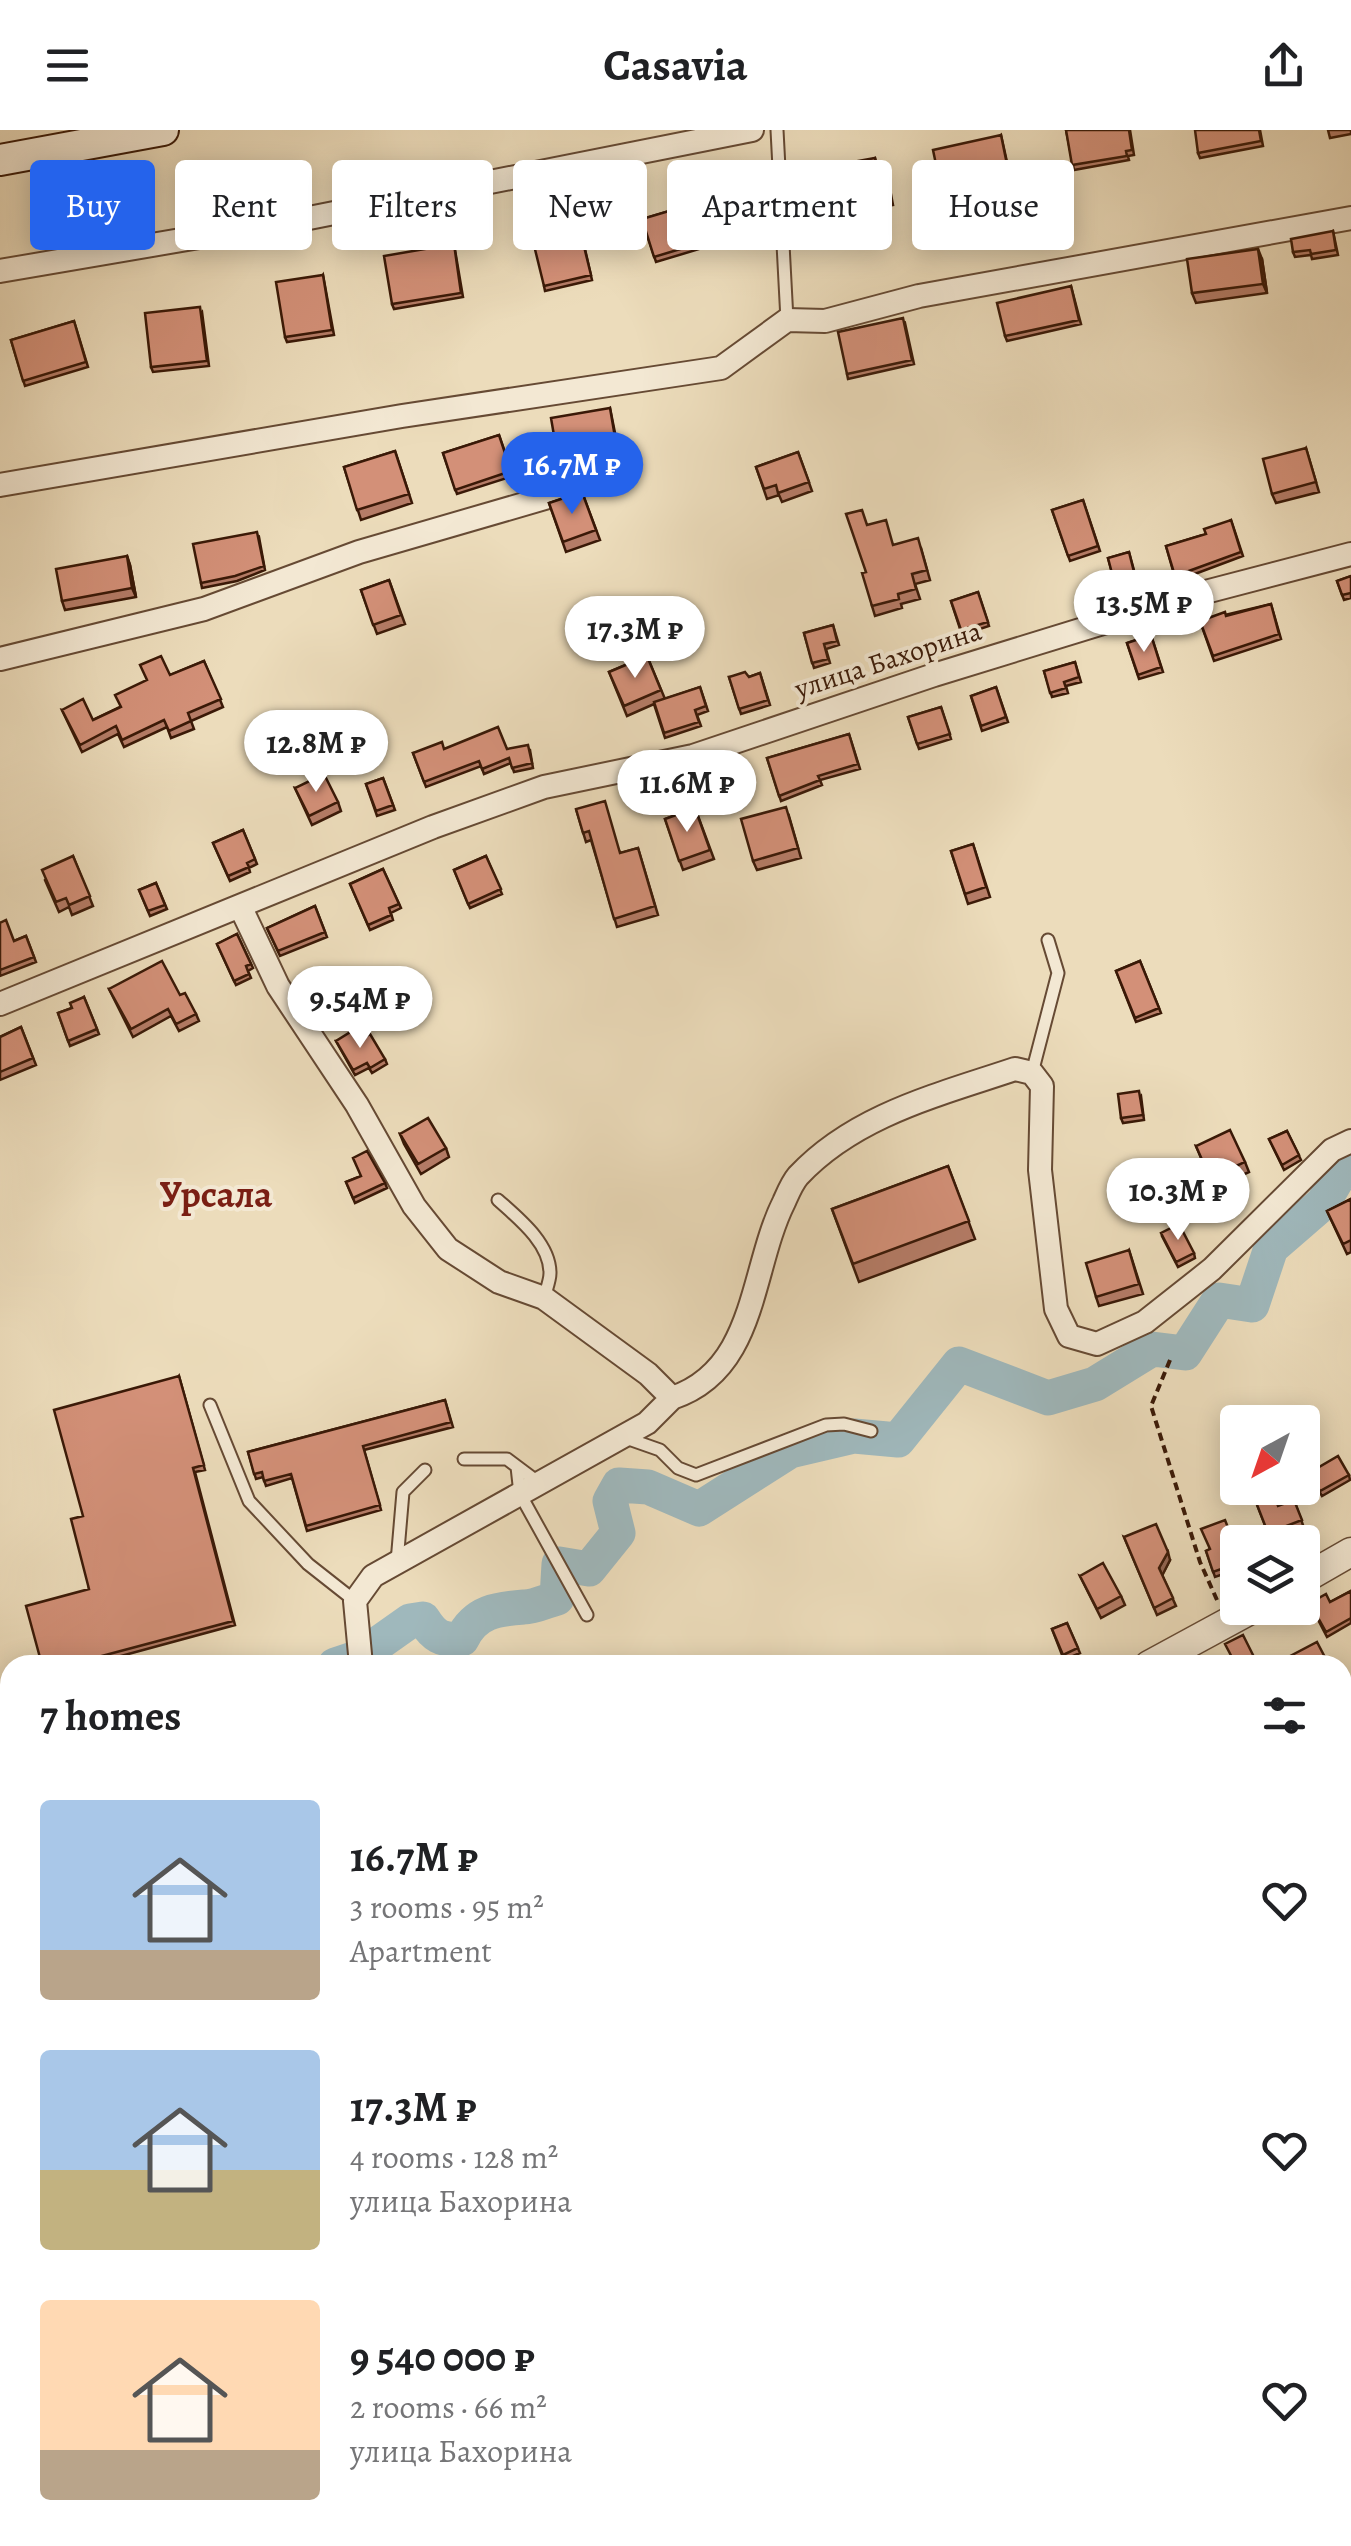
<!DOCTYPE html>
<meta charset="utf-8">
<style>
:root{--surface:#fff;--page:#f2f2f2;--text:#202124;--muted:#757577;--accent:#2563eb}
body{margin:0;font-family:Alegreya,serif;background:var(--page);color:var(--text);height:100vh;display:flex;flex-direction:column;font-size:38px;white-space:nowrap}
*{box-sizing:border-box;margin:0}
p{font-size:32px;color:var(--muted)}
.icon{flex:none;width:55px;height:55px;fill:none;stroke:currentColor;stroke-width:2;stroke-linecap:round;stroke-linejoin:round}
.map{position:relative;flex:1;overflow:hidden}
.details{position:absolute;left:0px;top:1525px;width:1352px;height:892px;display:flex;flex-direction:column;background:var(--surface);border-radius:30px 30px 0 0;box-shadow:0 5px 25px #0003}
.details>*{flex:none}
.hud{position:absolute;left:30px;top:30px;width:1292px;height:90px;display:flex;gap:20px}
.needle{width:65px;rotate:220deg}
.buttons{position:absolute;left:1220px;top:1275px;display:grid;gap:20px}
.buttons a{display:grid;place-items:center;width:100px;height:100px;border-radius:10px;background:var(--surface);box-shadow:0 5px 25px #0003;font-size:50px}
.price{position:absolute;translate:-50% -85px;padding:0 22px;border-radius:35px;background:#fff;color:#222;font-size:32px;line-height:65px;filter:drop-shadow(0 2px 5px #0008)}
.price::after{content:'';position:absolute;left:50%;top:60px;width:30px;height:22px;margin-left:-15px;background:inherit;clip-path:polygon(0 0,100% 0,50% 100%)}
.price.current{background:var(--accent);color:#fff}
ul{padding:0;list-style:none}
li{display:flex;align-items:center;gap:30px;height:250px;padding:0 40px}
li span{display:grid;place-items:center;flex:none;width:280px;height:200px;border-radius:10px;color:#555}
li>.icon{margin-inline-start:auto}
span .icon{width:120px;height:120px;fill:#fffc;stroke-width:1}
li b{font-size:42px}
h2{display:flex;justify-content:space-between;align-items:center;height:120px;padding:0 40px;font-size:42px}
.pill{padding:0 35px;border-radius:10px;background:var(--surface);box-shadow:0 5px 25px #0003;font-size:35px;line-height:90px}
.pill.current{background:var(--accent);color:#fff}
header{display:flex;justify-content:space-between;align-items:center;height:130px;padding:0 40px;background:var(--surface);font-size:45px;font-weight:600}
.map>svg:first-child{display:block}
.lines{fill:none;stroke-linecap:round;stroke-linejoin:round}
.river{stroke:#9fb8bc;stroke-width:35}
.service-casing{stroke:#664a34;stroke-width:15}
.minor-casing{stroke:#664a34;stroke-width:26}
.tertiary-casing{stroke:#664a34;stroke-width:31}
.secondary-casing{stroke:#3a1907;stroke-width:34}
.path{stroke:#3a1907;stroke-width:4;stroke-dasharray:8 5;stroke-linecap:butt}
.service{stroke:#f3e8d3;stroke-width:11}
.minor{stroke:#f3e8d3;stroke-width:22}
.tertiary{stroke:#f3e8d3;stroke-width:28}
.secondary{stroke:#f3e8d3;stroke-width:30}
.wall{fill:#b57c67;stroke:#3a1907;stroke-width:2.5}
.shaded-wall{fill:#946554;stroke:#3a1907;stroke-width:2.5}
.building{fill:#d39078;stroke:#3a1907;stroke-width:2.5}
.labels{text-anchor:middle;dominant-baseline:central;stroke-width:8;stroke-linejoin:round;paint-order:stroke}
.street-label{font-size:28px;fill:#3a1907;stroke:#f3e8d3}
.district-label{font-size:38px;font-weight:bold;fill:#7a1f14;stroke:#f3e8d3}
</style>
<header><svg class="icon" aria-label="menu" viewBox="0 0 24 24"><path d="M4 6h16M4 12h16M4 18h16"/></svg>Casavia<svg class="icon" aria-label="share" viewBox="0 0 24 24"><path d="M12 15V3M7 8l5-5 5 5M5 13v7h14v-7"/></svg></header>
<div class="map">
<svg width="1351" height="2416" viewBox="0 0 1351 2416">
<rect width="100%" height="100%" fill="#ecdcbb"/>
<filter id="stains"><feTurbulence type="fractalNoise" baseFrequency=".002" numOctaves="4"/><feColorMatrix values="0 0 0 0 .2 0 0 0 0 .09 0 0 0 0 .02 0 0 0 .5 -.17"/></filter>
<radialGradient id="worn" r=".72"><stop offset=".6" stop-color="#630" stop-opacity="0"/><stop offset="1" stop-color="#630" stop-opacity=".3"/></radialGradient>
<g class="lines">
<path class="river" d="M335 1535 359 1527 410 1491 423 1489C434 1506 441 1511 462 1509 475 1481 498 1479 524 1477 535 1477 546 1471 557 1468L559 1434 589 1439 618 1403 610 1371 619 1355 648 1357 699 1379 790 1321 854 1306 898 1310 959 1234 1048 1268 1095 1254 1152 1219 1185 1223 1219 1170 1252 1175 1271 1118 1323 1073 1340 1044 1351 1040
M0 1634 10 1626"/>
<g class="service-casing">
<path id="service" d="M777 0 787 190
M1032 943 1058 843 1048 810
M498 1070C518 1088 550 1113 550 1143 550 1151 546 1160 544 1168
M210 1275 249 1371 308 1434 355 1471
M623 1307 660 1320 678 1338 696 1345 826 1295 844 1294 871 1301
M464 1329H507L539 1353
M517 1337 520 1364 587 1485
M397 1432 403 1362 425 1340"/>
</g>
<g class="minor-casing">
<path id="minor" d="M0 141 304 89 752 0
M0 355 402 286 721 238 787 190 825 191 919 166 1351 88
M0 529 204 479 359 422 562 363
M240 776 278 856 357 975 414 1076 448 1119 499 1152 544 1168 648 1244 672 1268 647 1293 373 1446 355 1471 361 1535
M0 874 433 697 544 657 693 626 934 545 1194 465 1351 424
M672 1268C757 1240 750 1140 784 1072 788 1063 792 1053 798 1046 855 985 938 965 1015 939L1032 943 1042 956 1040 1040 1056 1179 1069 1206 1097 1214 1145 1192 1212 1139 1332 1020 1351 1011
M1342 2186 1351 2181
M843 2408 848 2416
M887 2416 905 2408"/>
</g>
<g class="tertiary-casing">
<path id="tertiary" d="M1302 1450 1351 1422
M1149 1535 1254 1478
M0 2084 10 2079"/>
</g>
<g class="secondary-casing">
<path id="secondary" d="M0 30 163 0"/>
</g>
<path class="path" d="M1170 1230 1151 1276 1200 1432 1217 1470"/>
<use href="#service" class="service"/>
<use href="#minor" class="minor"/>
<use href="#tertiary" class="tertiary"/>
<use href="#secondary" class="secondary"/>
</g>
<path class="wall" d="M1066 0H1130L1134 25 1128 26 1129 30 1074 40Z
M1260 0 1263 16 1200 28 1198 23Z
M1328 0H1351V4L1330 8Z
M1001 5 1013 59 944 73 943 68Z
M875 28 879 44 888 48 893 75 829 86 827 81 828 63 838 45Z
M706 70 719 113 656 132 642 89Z
M580 97 592 150 545 161 544 156Z
M1333 101 1338 125 1312 129 1311 125 1295 127 1293 122Z
M454 114 463 167 394 179 392 174Z
M1262 129 1267 163 1196 173 1192 163Z
M323 145 334 205 287 212 285 207Z
M1071 156 1081 194 1007 211 1005 206Z
M202 182 209 236 153 242 151 237Z
M74 191 88 237 25 256 11 210Z
M905 193 914 234 848 249 847 244Z
M610 278 618 318 559 328 557 323Z
M499 305 513 346 457 364 443 323Z
M1306 318 1319 362 1276 373 1272 364Z
M395 321 412 373 361 390 344 337Z
M798 322 812 361 782 372 779 365 767 369 756 337Z
M582 362 600 410 566 422 549 373Z
M1083 370 1100 421 1070 431 1052 380Z
M1231 390 1243 426 1176 451 1166 416 1206 404Z
M867 395 894 415 921 418 930 450 915 454 920 469 901 474 902 478 875 486 872 476 866 442Z
M259 407 265 440 237 451 202 458 201 453Z
M1129 422 1138 455 1117 460 1108 428Z
M127 426 130 435 136 467 65 480 62 471Z
M1351 446V468L1344 470 1337 451Z
M389 450 405 494 377 504 361 460Z
M978 462 989 496 962 505 951 471Z
M1271 474 1281 509 1214 531 1200 491Z
M833 495 839 515 826 519 830 533 814 538 804 503Z
M1151 505 1163 542 1139 549 1127 513Z
M647 526 665 569 700 557 708 581 697 585 701 596 665 608 654 574 627 586 609 542Z
M204 531 223 577 191 591 194 599 171 608 167 597 124 617 118 604 82 622 62 580 93 590 120 577 170 545Z
M1075 532 1081 552 1066 556 1068 563 1052 567 1044 541Z
M760 543 770 575 741 584 729 547H749Z
M996 557 1008 592 982 601 971 566Z
M941 577 951 609 919 619 908 587Z
M849 604 860 639 820 650 822 655 781 671 767 628Z
M444 619 530 620 533 638 514 642 511 633 484 644 481 636 426 657 413 623Z
M383 648 395 680 377 686 366 654Z
M295 658 338 672 341 681 312 695Z
M695 678 714 729 683 740 665 689Z
M576 679 621 723 638 718 658 785 617 797 591 710 586 712Z
M789 686 801 728 757 740 753 731Z
M243 700 257 734 249 738 250 742 230 751 213 713Z
M973 714 990 767 968 774 951 721Z
M73 726 93 776 72 785 69 777 59 782 45 750Z
M486 726 502 764 470 778 454 740Z
M383 739 401 778 391 783 393 790 370 800 350 754Z
M156 753 167 779 150 786 139 760Z
M315 776 327 807 280 826 267 798Z
M0 793 14 811 26 806 36 832 0 846Z
M237 804 253 838 248 841 251 848 236 855 217 814Z
M1140 831 1161 883 1136 892 1116 841Z
M109 859 180 865 196 884 199 891 179 901 171 886 133 907Z
M84 867 99 904 70 916 58 883 72 878Z
M21 897 36 935 0 950V907Z
M336 911H358L385 929 387 934 372 943 369 938 355 945Z
M1141 966 1144 990 1123 993 1121 988Z
M1287 1001 1301 1030 1284 1040 1269 1009Z
M400 1004 446 1018 449 1027 421 1044 404 1014Z
M1196 1016 1245 1032 1249 1042 1214 1058Z
M948 1036 975 1109 859 1152 832 1079Z
M361 1046 385 1053 387 1058 355 1073 346 1052Z
M1351 1069V1122L1347 1124 1327 1081Z
M1163 1108 1194 1123 1195 1128 1178 1137Z
M1129 1120 1143 1164 1099 1176 1096 1167Z
M179 1246 205 1340 195 1342 235 1495 88 1535H42L89 1459 83 1386Z
M445 1270 453 1297 364 1320 381 1380 307 1401 292 1348 266 1356 263 1347 256 1349 248 1322Z
M1309 1343 1349 1345 1350 1350 1322 1366Z
M1254 1367 1278 1376 1294 1370 1303 1395 1270 1408Z
M1124 1407 1170 1430 1162 1445 1176 1476 1157 1485Z
M1210 1419 1238 1423V1439L1215 1447 1206 1421Z
M1080 1446 1121 1466 1125 1475 1101 1488Z
M1351 1461V1493L1327 1507 1312 1478 1330 1472Z
M1067 1493 1080 1523 1064 1530 1052 1499Z
M1351 2054V2116L1342 2120V2058Z
M10 2166V2213L4 2216 0 2207V2170Z
M1351 2208V2261L1342 2265V2212Z
M496 2408H624L626 2416H593L592 2413 586 2416H480Z"/>
<path class="shaded-wall" d="M1258 119 1262 129 1267 163 1263 154Z
M127 426 130 435 136 467 132 458Z
M1168 1422 1170 1430 1162 1446 1159 1438Z"/>
<path class="building" d="M1066 0H1129L1132 20 1126 21 1127 26 1072 35Z
M1195 0H1259L1261 11 1198 23Z
M1001 5 1011 54 943 68 933 20Z
M875 28 878 44 886 43 891 70 827 81 824 64 828 63 827 55 834 54 832 46 838 45 836 35Z
M706 70 717 108 654 127 642 89Z
M578 92 591 145 544 156 531 103Z
M1333 101 1336 120 1311 124 1310 120 1293 122 1291 109Z
M454 114 461 163 392 174 384 126Z
M1258 119 1263 154 1192 163 1187 129Z
M323 145 332 200 285 207 276 152Z
M1071 156 1079 190 1005 206 997 173Z
M200 177 207 231 151 237 145 183Z
M903 188 912 230 847 244 838 202Z
M74 191 86 232 23 251 11 210Z
M610 278 616 313 557 323 551 288Z
M499 305 511 341 455 360 443 323Z
M1306 318 1316 352 1272 364 1263 329Z
M395 321 409 364 357 380 344 337Z
M798 322 809 352 778 363 776 355 764 359 756 337Z
M582 362 596 400 563 412 549 373Z
M1083 370 1098 416 1068 426 1052 380Z
M862 380 867 395 886 390 893 415 918 408 927 440 912 444 916 459 898 464 899 469 872 476 862 443 866 442 846 384Z
M1231 390 1241 422 1175 446 1166 416 1206 404 1204 399Z
M257 402 264 436 235 446 201 453 193 414Z
M1129 422 1136 450 1115 455 1108 428Z
M127 426 132 458 62 471 56 439Z
M1351 446V463L1342 465 1337 451Z
M389 450 401 485 373 495 361 460Z
M978 462 988 492 961 500 951 471Z
M1271 474 1279 504 1213 526 1200 491 1225 482 1226 486Z
M833 495 837 511 824 514 828 529 812 533 804 503Z
M1151 505 1161 537 1138 545 1127 513Z
M161 526 170 545 204 531 221 569 188 583 191 591 169 601 164 590 122 610 116 596 80 615 62 580 83 569 93 590 121 577 115 565 147 550 140 535Z
M647 526 661 560 624 576 609 542Z
M1075 532 1079 547 1064 552 1066 558 1050 563 1044 541Z
M745 542 749 547 760 543 768 570 739 579 729 547Z
M700 557 706 576 695 580 699 592 664 603 654 572Z
M996 557 1006 587 981 596 971 566Z
M941 577 950 604 917 614 908 587Z
M498 597 507 619 528 615 532 633 512 638 509 628 482 639 479 631 424 652 413 623 442 612 444 619Z
M849 604 858 634 818 646 820 650 779 666 767 628Z
M324 644 338 672 309 686 295 658Z
M383 648 393 675 376 681 366 654Z
M605 671 620 723 638 718 655 776 614 789 589 701 583 703 576 679Z
M786 677 798 718 753 731 741 689Z
M695 678 710 720 679 731 665 689Z
M243 700 255 729 247 733 249 737 228 746 213 713Z
M973 714 986 757 965 764 951 721Z
M73 726 90 766 69 775 66 768 56 772 42 740Z
M486 726 501 759 468 774 454 740Z
M383 739 399 774 389 778 391 785 368 795 350 754Z
M156 753 165 775 148 781 139 760Z
M315 776 325 802 278 821 267 798Z
M6 790 14 811 26 806 34 827 0 840V793Z
M237 804 251 834 246 836 249 844 234 851 217 814Z
M162 831 180 865 185 863 196 884 176 894 168 879 131 899 109 859Z
M1140 831 1159 878 1135 888 1116 841Z
M84 867 97 899 68 911 58 883 72 878 70 873Z
M21 897 33 928 0 942V907Z
M352 901 358 911 370 904 385 929 370 938 367 933 353 940 336 911Z
M1139 961 1143 985 1121 988 1118 964Z
M428 988 446 1018 418 1034 400 1004Z
M1230 1000 1245 1032 1210 1048 1196 1016Z
M1287 1001 1299 1025 1282 1035 1269 1009Z
M367 1021 385 1053 353 1068 346 1052 361 1046 353 1028Z
M948 1036 969 1091 853 1134 832 1079Z
M1351 1069V1110L1343 1114 1327 1081Z
M1179 1094 1194 1123 1176 1132 1161 1103Z
M1129 1120 1139 1154 1096 1167 1086 1133Z
M179 1246 204 1335 193 1338 233 1491 68 1535H42L26 1476 89 1459 71 1389 83 1386 54 1280Z
M445 1270 451 1292 363 1316 380 1375 306 1396 291 1344 264 1351 262 1342 254 1344 248 1322Z
M1338 1326 1349 1345 1320 1361 1309 1343Z
M1272 1360 1278 1376 1294 1370 1302 1390 1268 1403 1254 1367Z
M1225 1390 1238 1423V1433L1213 1442 1206 1421 1210 1419 1201 1399Z
M1156 1394 1168 1422 1159 1438 1173 1468 1154 1478 1124 1407Z
M1103 1433 1121 1466 1097 1479 1080 1446Z
M1351 1461V1488L1326 1502 1310 1473 1326 1464 1330 1472Z
M1067 1493 1078 1518 1063 1525 1052 1499Z
M1243 1505 1258 1535H1236L1225 1514Z
M1317 1512 1329 1535H1273Z
M10 1702V1733L0 1708V1706Z
M1351 2054V2105L1342 2109V2058Z
M10 2166V2207L2 2210 0 2205V2170Z
M1351 2208V2253L1342 2257V2212Z
M402 2408H422L427 2416H389L388 2415Z
M496 2408H584L567 2416H480L479 2414Z
M591 2408H623L625 2413 616 2416H593Z
M960 2408H988L992 2416H943Z"/>
<g class="labels">
<g class="street-label">
<text transform="translate(888 530) rotate(-18)">улица Бахорина</text>
</g>
<g class="district-label">
<text x="216" y="1064">Урсала</text>
</g>
</g>
<rect width="100%" height="100%" filter="url(#stains)"/>
<rect width="100%" height="100%" fill="url(#worn)"/>
</svg>
<div class="buttons">
<a><svg class="needle" viewBox="-14 -14 28 28"><path d="M0-13l5 13h-10z" fill="#e53935"/><path d="M0 13l5-13h-10z" fill="#757577"/></svg></a>
<a><svg class="icon" aria-label="layers" viewBox="0 0 24 24"><path d="M12 4l9 5-9 5-9-5zM3 14l9 5 9-5"/></svg></a>
</div>
<b class="price current" style="left:572px;top:387px">16.7M ₽</b>
<b class="price" style="left:1144px;top:525px">13.5M ₽</b>
<b class="price" style="left:635px;top:551px">17.3M ₽</b>
<b class="price" style="left:316px;top:665px">12.8M ₽</b>
<b class="price" style="left:687px;top:705px">11.6M ₽</b>
<b class="price" style="left:360px;top:921px">9.54M ₽</b>
<b class="price" style="left:1178px;top:1113px">10.3M ₽</b>
<div class="hud">
<a class="pill current">Buy</a>
<a class="pill">Rent</a>
<a class="pill">Filters</a>
<a class="pill">New</a>
<a class="pill">Apartment</a>
<a class="pill">House</a>
</div>
<section class="details">
<h2>7 homes<svg class="icon" aria-label="filters" viewBox="0 0 24 24"><path d="M4 7h16M4 17h16"/><circle cx="9" cy="7" r="2"/><circle cx="15" cy="17" r="2"/></svg></h2>
<ul>
<li><span style="background:linear-gradient(#a9c7e8 75%,#b9a48a 0)"><svg class="icon" aria-label="home" viewBox="0 0 24 24"><path d="M3 11l9-7 9 7M6 9v11h12V9"/></svg></span><div><b>16.7M ₽</b><p>3 rooms · 95 m²</p><p>Apartment</p></div><svg class="icon" aria-label="heart" viewBox="0 0 24 24"><path d="M12 20l-8-8c-3-5 5-10 8-4 3-6 11-1 8 4z"/></svg></li>
<li><span style="background:linear-gradient(#a9c7e8 60%,#c2b280 0)"><svg class="icon" aria-label="home" viewBox="0 0 24 24"><path d="M3 11l9-7 9 7M6 9v11h12V9"/></svg></span><div><b>17.3M ₽</b><p>4 rooms · 128 m²</p><p>улица Бахорина</p></div><svg class="icon" aria-label="heart" viewBox="0 0 24 24"><path d="M12 20l-8-8c-3-5 5-10 8-4 3-6 11-1 8 4z"/></svg></li>
<li><span style="background:linear-gradient(#ffd9b3 75%,#b9a48a 0)"><svg class="icon" aria-label="home" viewBox="0 0 24 24"><path d="M3 11l9-7 9 7M6 9v11h12V9"/></svg></span><div><b>9 540 000 ₽</b><p>2 rooms · 66 m²</p><p>улица Бахорина</p></div><svg class="icon" aria-label="heart" viewBox="0 0 24 24"><path d="M12 20l-8-8c-3-5 5-10 8-4 3-6 11-1 8 4z"/></svg></li>
</ul>
</section>
</div>
